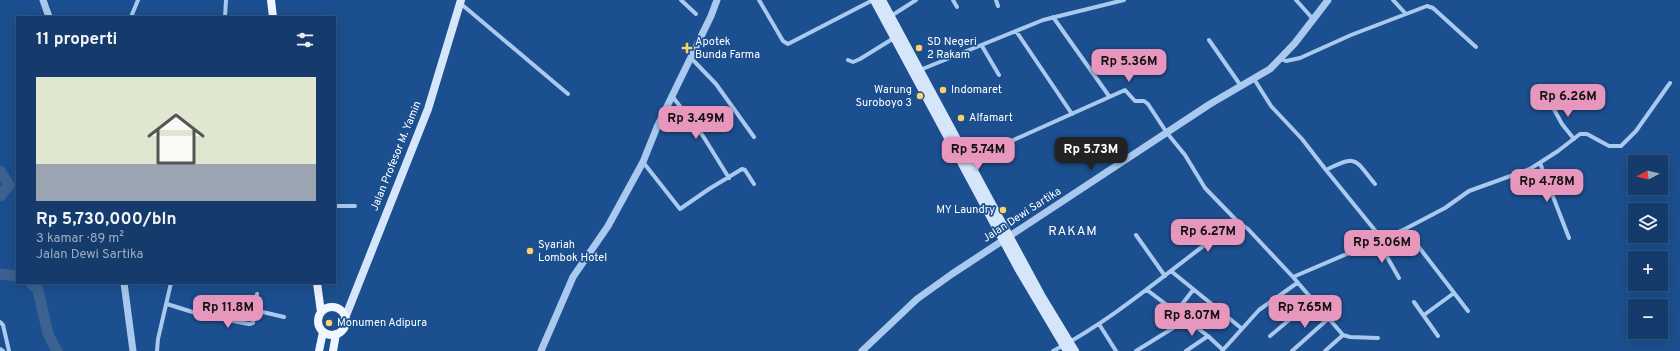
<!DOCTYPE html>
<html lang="id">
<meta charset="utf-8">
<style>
:root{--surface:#143b6b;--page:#1d4271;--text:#f1f3f6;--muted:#9dadc1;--line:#33557e;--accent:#e797bd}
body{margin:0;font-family:Overpass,sans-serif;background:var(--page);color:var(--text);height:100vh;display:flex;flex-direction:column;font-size:15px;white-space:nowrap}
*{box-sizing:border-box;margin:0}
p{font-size:13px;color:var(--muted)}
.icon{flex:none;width:22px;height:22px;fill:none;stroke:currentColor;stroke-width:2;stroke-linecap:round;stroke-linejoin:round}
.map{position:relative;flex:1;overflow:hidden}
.panel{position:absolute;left:16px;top:16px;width:320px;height:268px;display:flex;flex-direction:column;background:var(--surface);border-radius:0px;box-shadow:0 4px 16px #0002,0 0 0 1px var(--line)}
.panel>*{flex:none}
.needle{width:26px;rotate:263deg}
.fabs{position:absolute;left:1628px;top:155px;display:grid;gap:8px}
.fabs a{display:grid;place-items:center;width:40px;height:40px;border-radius:0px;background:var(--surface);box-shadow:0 4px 16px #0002,0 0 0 1px var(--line);font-size:20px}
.price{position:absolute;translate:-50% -34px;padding:0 9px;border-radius:8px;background:var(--accent);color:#111;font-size:13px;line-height:26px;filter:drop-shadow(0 1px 2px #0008)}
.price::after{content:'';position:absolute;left:50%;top:24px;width:12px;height:9px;margin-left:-6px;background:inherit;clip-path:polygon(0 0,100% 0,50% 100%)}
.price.active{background:#222;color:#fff}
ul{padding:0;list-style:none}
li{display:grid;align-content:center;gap:8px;height:212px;padding:0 20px}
li span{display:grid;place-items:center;height:124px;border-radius:0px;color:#555}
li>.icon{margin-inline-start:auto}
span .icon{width:72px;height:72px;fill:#fffc;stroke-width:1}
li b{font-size:17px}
h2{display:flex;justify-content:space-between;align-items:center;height:48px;padding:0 20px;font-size:17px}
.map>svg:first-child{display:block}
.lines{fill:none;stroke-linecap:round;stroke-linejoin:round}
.river{stroke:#3c6290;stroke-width:11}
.minor{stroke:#a9c9ee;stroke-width:4}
.tertiary{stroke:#a9c9ee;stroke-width:7}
.secondary{stroke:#d6e6fa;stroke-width:8}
.primary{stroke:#f0f6ff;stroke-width:8}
.poi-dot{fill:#ffd166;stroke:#1b4f8f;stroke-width:1.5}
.labels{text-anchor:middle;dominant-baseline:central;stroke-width:3.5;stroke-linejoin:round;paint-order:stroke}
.poi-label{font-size:11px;fill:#fff;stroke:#1b4f8f;text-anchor:start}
.street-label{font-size:11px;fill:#fff;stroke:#1b4f8f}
.quarter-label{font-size:13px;letter-spacing:1px;fill:#fff;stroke:#1b4f8f}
</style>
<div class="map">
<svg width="1680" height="351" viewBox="0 0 1680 351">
<rect width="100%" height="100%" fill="#1b4f8f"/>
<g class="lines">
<path class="river" d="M0 171 9 185 0 196
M0 274 17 276
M31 283 38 290 48 334 57 351"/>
<path class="minor" d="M681 0 696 14
M759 0 783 41 788 44 873 0
M953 0 957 7
M996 0 998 6
M1296 0 1313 19
M1393 0 1405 13
M460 3 568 94
M891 16 916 0
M131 17 138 0
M225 17 226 0
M1053 17 1109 96
M1016 31 1072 114
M1209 40 1241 86
M982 46 999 75
M691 58 716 84 754 137
M1281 59 1286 61 1300 58 1351 35 1427 6 1433 8 1476 47
M848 60 853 62 860 59 894 38
M920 70 1043 20 1124 0
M1254 79 1271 106 1302 139 1326 170 1382 239
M672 96 703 136 729 178
M1551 104 1562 124 1574 139
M969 160 1125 90 1135 101H1144L1148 104 1167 133 1185 155 1205 188 1237 221
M643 162 680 209 709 189 742 169 745 170 754 184
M1540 163 1569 238
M1326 170C1358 154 1354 159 1375 184
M335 206H355
M1405 229 1468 311
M1136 235 1165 276
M1378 241 1399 278
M1171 271 1241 328
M1293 277 1405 229 1445 208 1469 191 1530 169 1558 151 1580 134H1587L1609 146H1621L1636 131 1670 83
M1147 290 1208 336 1223 350
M1414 302 1438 336
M167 304 202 315 249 324 253 323 257 294
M254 310 284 317
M1176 312 1193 290
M1424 315 1454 293
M0 322 3 325 9 351
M1099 324 1116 351
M1270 336 1313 300
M0 349 3 351
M157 351 158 339 171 283
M1053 351C1120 316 1175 265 1237 221L1248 229 1293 277 1343 335
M1136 351 1186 320
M1186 351 1208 336
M1222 351 1259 310 1297 283
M1292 351 1329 318
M1325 351 1343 335 1350 337 1378 338"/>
<path class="tertiary" d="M43 0 49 17
M124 283 133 351
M541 351 573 277 608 226 643 162 657 127 711 16 717 0
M862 351 917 299 952 274 1210 104 1270 69 1295 43 1328 0"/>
<path class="secondary" d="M874 0 1019 270 1067 351
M882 0 1041 295 1075 351
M345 318 428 109 461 0"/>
<path class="primary" d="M271 0 273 17
M317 283 321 312
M318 321a14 14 0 1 1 28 0a14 14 0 1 1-28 0Z
M319 351 323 332
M333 351 336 334"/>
</g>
<g class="poi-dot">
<path d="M685 42h4v4h4v4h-4v4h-4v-4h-4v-4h4z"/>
<circle cx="919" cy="48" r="4"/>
<circle cx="943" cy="90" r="4"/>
<circle cx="920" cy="96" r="4"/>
<circle cx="961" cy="118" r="4"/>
<circle cx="1003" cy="210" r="4"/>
<circle cx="530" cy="251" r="4"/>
<circle cx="329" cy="323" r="4"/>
</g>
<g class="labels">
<g class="poi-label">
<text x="695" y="42">Apotek<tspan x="695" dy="13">Bunda Farma</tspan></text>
<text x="927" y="42">SD Negeri<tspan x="927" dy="13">2 Rakam</tspan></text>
<text x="912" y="90" text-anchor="end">Warung<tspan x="912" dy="13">Suroboyo 3</tspan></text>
<text x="951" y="90">Indomaret</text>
<text x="969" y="118">Alfamart</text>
<text x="995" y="210" text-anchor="end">MY Laundry</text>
<text x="538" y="245">Syariah<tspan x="538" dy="13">Lombok Hotel</tspan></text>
<text x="337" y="323">Monumen Adipura</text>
</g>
<g class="street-label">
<text transform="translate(396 156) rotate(-68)">Jalan Profesor M. Yamin</text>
<text transform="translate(1022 215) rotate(-33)">Jalan Dewi Sartika</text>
</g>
<g class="quarter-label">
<text x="1073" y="232">RAKAM</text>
</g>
</g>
</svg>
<div class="fabs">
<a><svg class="needle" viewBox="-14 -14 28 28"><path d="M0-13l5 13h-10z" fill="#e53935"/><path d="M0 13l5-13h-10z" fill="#9dadc1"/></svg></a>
<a><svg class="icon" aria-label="layers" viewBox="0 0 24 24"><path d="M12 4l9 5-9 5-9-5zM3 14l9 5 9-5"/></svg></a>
<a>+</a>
<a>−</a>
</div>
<b class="price" style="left:1129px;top:83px">Rp 5.36M</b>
<b class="price" style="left:1568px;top:118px">Rp 6.26M</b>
<b class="price" style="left:696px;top:140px">Rp 3.49M</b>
<b class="price" style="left:978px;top:171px">Rp 5.74M</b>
<b class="price active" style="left:1091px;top:171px">Rp 5.73M</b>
<b class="price" style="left:1547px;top:203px">Rp 4.78M</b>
<b class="price" style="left:1208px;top:253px">Rp 6.27M</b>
<b class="price" style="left:1382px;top:264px">Rp 5.06M</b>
<b class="price" style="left:228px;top:329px">Rp 11.8M</b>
<b class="price" style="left:1305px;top:329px">Rp 7.65M</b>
<b class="price" style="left:1192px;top:337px">Rp 8.07M</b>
<section class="panel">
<h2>11 properti<svg class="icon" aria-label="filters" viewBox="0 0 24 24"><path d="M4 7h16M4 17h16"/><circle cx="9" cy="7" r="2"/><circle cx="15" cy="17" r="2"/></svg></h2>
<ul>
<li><span style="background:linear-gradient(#dfe7d0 70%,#9aa5b1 0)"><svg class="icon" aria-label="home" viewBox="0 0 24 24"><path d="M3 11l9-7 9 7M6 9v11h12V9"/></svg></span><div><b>Rp 5,730,000/bln</b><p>3 kamar · 89 m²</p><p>Jalan Dewi Sartika</p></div></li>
</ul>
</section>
</div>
